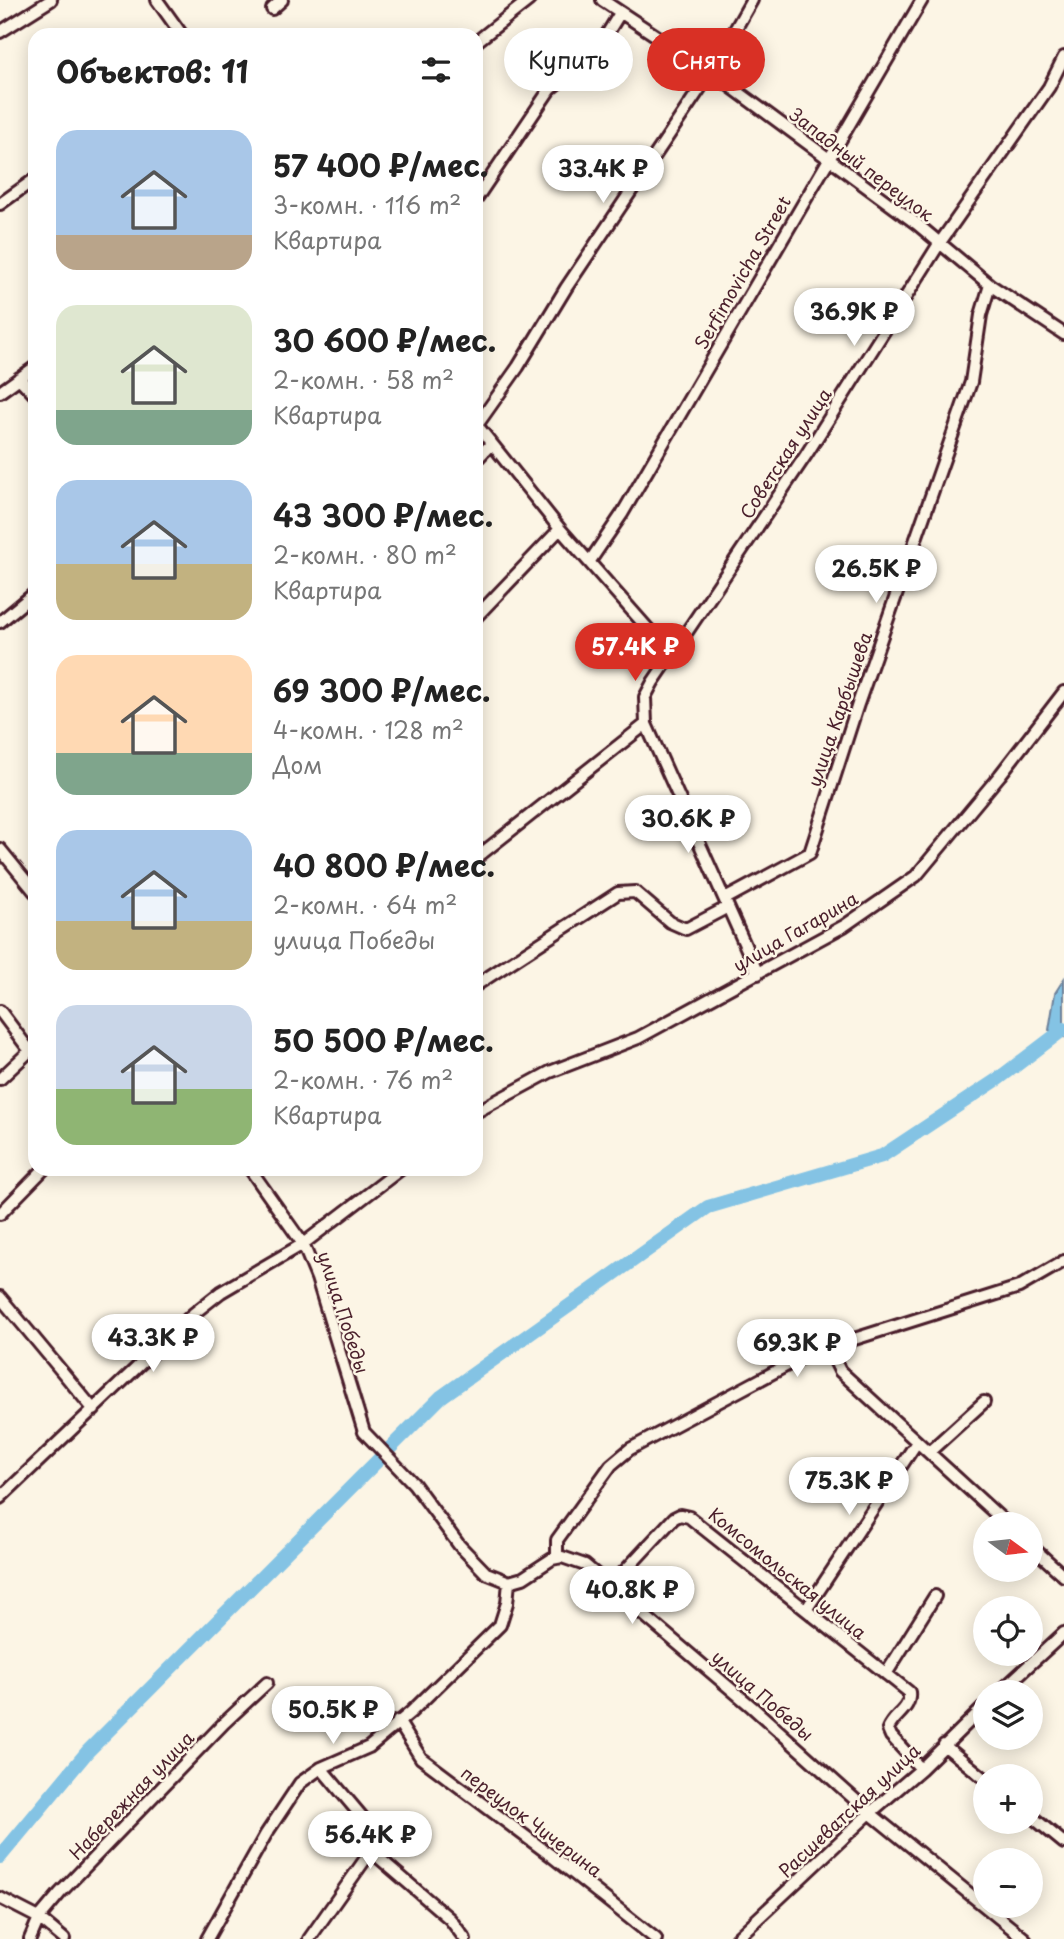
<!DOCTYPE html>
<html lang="ru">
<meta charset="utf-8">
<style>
:root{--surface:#fff;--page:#f6f6f6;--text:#222;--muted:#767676;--accent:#d93025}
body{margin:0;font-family:"Playpen Sans",sans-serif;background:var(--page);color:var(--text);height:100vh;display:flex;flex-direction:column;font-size:26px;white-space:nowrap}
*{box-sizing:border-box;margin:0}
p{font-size:23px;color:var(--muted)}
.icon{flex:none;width:38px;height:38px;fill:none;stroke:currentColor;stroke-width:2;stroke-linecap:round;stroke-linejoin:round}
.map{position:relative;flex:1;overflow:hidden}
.side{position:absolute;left:28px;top:28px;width:455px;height:1148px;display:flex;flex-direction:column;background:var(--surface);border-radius:21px;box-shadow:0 4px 18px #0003}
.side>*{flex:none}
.top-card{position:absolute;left:504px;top:28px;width:455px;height:63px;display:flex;gap:14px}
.needle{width:46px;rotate:105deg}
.tools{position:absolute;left:973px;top:1512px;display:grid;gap:14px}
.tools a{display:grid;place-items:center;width:70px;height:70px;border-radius:50%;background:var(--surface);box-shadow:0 4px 18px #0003;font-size:35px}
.price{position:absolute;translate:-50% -60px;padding:0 16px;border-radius:24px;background:#fff;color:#222;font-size:23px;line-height:46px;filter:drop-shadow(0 2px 4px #0008)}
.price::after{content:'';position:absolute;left:50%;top:42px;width:21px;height:16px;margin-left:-10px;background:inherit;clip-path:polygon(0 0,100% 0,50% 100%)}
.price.on{background:var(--accent);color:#fff}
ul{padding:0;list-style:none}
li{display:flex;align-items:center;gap:21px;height:175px;padding:0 28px}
li span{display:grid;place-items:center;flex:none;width:196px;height:140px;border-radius:21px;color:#555}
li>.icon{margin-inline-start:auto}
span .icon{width:84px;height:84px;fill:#fffc;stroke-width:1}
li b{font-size:30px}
h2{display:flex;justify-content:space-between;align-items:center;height:84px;padding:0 28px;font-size:30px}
.pill{padding:0 24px;border-radius:32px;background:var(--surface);box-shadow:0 4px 18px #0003;font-size:24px;line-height:63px}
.pill.on{background:var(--accent);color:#fff}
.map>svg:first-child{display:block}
.water{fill:#84c3e4;stroke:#6d819a;stroke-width:2}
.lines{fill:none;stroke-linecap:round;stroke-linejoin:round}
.river{stroke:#84c3e4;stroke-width:14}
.minor-casing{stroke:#4a1f2b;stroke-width:16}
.minor{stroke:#fcf5e5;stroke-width:10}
.labels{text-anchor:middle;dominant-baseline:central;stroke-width:5;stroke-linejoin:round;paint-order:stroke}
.street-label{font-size:18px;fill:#4a1f2b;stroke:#fcf5e5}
</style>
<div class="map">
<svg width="1064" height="1939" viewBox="0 0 1064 1939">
<rect width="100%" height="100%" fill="#fcf5e5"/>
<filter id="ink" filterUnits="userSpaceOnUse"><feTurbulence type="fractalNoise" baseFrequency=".0143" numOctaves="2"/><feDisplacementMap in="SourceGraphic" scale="14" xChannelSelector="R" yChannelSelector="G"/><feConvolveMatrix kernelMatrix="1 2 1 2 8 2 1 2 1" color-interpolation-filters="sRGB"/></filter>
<g filter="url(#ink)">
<path class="water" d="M1064 979V1037L1049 1030 1055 993Z"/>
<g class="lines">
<path class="river" d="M0 1857 88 1751 441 1397 708 1207 882 1156 998 1079 1064 1029"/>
<g class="minor-casing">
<path id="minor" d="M157 0 182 35
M602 0 711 72 917 224 990 285 1064 334
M272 9 282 0
M0 32 51 0
M476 42 529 0
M476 199 550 89 596 52 620 13
M0 204 35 179
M19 378 35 395
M0 392 35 367
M476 424 560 529 672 656
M477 425 518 367 566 288 711 72 752 0
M476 460 491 444
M590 561 622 514 922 0
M476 617 560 529
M0 622 35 593
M0 849 35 892
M476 858 646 724
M725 899 810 853 858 704 971 382 981 315 990 285
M758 974 646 724 645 697 653 682 806 455 939 244 1049 87 1064 57
M476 985 618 893 635 892 670 922 686 929 728 907
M0 1011 30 1051
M0 1079 35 1046
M476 1112 550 1072 638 1038 844 926 916 876 1000 775 1064 692
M250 1169 303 1244 317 1278 364 1432 414 1484 459 1545 486 1573 509 1582 523 1578 552 1559 562 1557 585 1565 752 1707 870 1813 1025 1939
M0 1214 44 1169
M0 1297 94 1410
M828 1347 840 1371 1007 1524
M929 1452 984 1402
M0 1498 193 1314 221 1292 303 1244 401 1169
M1031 1546 1064 1576
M557 1558V1540L611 1465 630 1449 810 1353 1019 1287 1064 1261
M610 1587 674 1518 680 1515 689 1517 909 1692C911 1710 894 1714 888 1729L891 1736 921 1769
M806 1610 917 1442
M886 1674 935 1596
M1000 1692 1064 1633
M398 1721 421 1758 549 1854 656 1939
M944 1745 985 1779
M321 1768 363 1818 371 1851 450 1919 465 1939
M1031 1816 1064 1843
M0 1898 39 1918 64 1939
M30 1939 39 1918 60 1893 224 1723 267 1683
M207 1939 266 1834 300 1783 321 1768 369 1747 411 1712 500 1625 507 1603 509 1582
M309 1939 371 1851
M736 1939 870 1813 921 1769 985 1706"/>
</g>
<use href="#minor" class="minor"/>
</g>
</g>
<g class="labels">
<g class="street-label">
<text transform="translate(862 164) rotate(37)">Западный переулок</text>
<text transform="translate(742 272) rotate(-60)">Serfimovicha Street</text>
<text transform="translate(785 453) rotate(-57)">Советская улица</text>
<text transform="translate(839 709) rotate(-71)">улица Карбышева</text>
<text transform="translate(795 931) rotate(-30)">улица Гагарина</text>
<text transform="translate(344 1312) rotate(72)">улица Победы</text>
<text transform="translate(788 1573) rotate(39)">Комсомольская улица</text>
<text transform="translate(763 1695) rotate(41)">улица Победы</text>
<text transform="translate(131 1795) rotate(-46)">Набережная улица</text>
<text transform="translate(849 1810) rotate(-43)">Расшеватская улица</text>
<text transform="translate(532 1821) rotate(37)">переулок Чичерина</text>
</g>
</g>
</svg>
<div class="tools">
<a><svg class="needle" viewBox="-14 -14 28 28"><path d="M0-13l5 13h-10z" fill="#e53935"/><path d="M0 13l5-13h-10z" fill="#767676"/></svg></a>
<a><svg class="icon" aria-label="locate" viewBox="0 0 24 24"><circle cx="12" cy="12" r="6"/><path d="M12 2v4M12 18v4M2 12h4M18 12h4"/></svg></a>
<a><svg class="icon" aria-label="layers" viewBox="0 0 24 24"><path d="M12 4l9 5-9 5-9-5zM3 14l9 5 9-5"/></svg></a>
<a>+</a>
<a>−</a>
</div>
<b class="price" style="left:603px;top:205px">33.4K ₽</b>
<b class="price" style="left:854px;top:348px">36.9K ₽</b>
<b class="price" style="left:876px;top:605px">26.5K ₽</b>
<b class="price on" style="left:635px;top:683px">57.4K ₽</b>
<b class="price" style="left:688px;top:855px">30.6K ₽</b>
<b class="price" style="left:153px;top:1374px">43.3K ₽</b>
<b class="price" style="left:797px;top:1379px">69.3K ₽</b>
<b class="price" style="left:849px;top:1517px">75.3K ₽</b>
<b class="price" style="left:632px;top:1626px">40.8K ₽</b>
<b class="price" style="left:333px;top:1746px">50.5K ₽</b>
<b class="price" style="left:370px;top:1871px">56.4K ₽</b>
<div class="top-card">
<a class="pill">Купить</a>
<a class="pill on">Снять</a>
</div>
<section class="side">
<h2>Объектов: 11<svg class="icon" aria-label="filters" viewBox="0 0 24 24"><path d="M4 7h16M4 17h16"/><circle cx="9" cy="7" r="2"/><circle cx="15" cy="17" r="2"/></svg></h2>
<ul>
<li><span style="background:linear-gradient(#a9c7e8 75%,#b9a48a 0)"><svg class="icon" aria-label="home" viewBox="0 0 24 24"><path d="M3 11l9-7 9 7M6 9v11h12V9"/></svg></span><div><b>57 400 ₽/мес.</b><p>3-комн. · 116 m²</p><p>Квартира</p></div></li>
<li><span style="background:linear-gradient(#dfe7d0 75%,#7fa58c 0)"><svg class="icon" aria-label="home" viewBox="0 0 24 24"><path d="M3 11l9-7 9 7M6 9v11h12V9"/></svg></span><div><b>30 600 ₽/мес.</b><p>2-комн. · 58 m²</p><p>Квартира</p></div></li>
<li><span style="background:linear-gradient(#a9c7e8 60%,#c2b280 0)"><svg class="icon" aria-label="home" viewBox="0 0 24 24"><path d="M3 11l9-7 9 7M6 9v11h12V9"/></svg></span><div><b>43 300 ₽/мес.</b><p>2-комн. · 80 m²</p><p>Квартира</p></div></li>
<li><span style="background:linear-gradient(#ffd9b3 70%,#7fa58c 0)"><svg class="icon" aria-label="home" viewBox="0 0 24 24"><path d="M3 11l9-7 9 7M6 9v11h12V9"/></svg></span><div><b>69 300 ₽/мес.</b><p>4-комн. · 128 m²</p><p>Дом</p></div></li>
<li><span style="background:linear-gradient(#a9c7e8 65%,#c2b280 0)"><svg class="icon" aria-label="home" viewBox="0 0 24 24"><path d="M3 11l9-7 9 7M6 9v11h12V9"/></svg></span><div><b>40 800 ₽/мес.</b><p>2-комн. · 64 m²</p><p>улица Победы</p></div></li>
<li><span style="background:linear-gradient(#c9d6e8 60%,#8fb573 0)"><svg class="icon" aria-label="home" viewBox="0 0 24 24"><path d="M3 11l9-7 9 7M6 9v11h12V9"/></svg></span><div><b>50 500 ₽/мес.</b><p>2-комн. · 76 m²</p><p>Квартира</p></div></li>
</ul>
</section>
</div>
